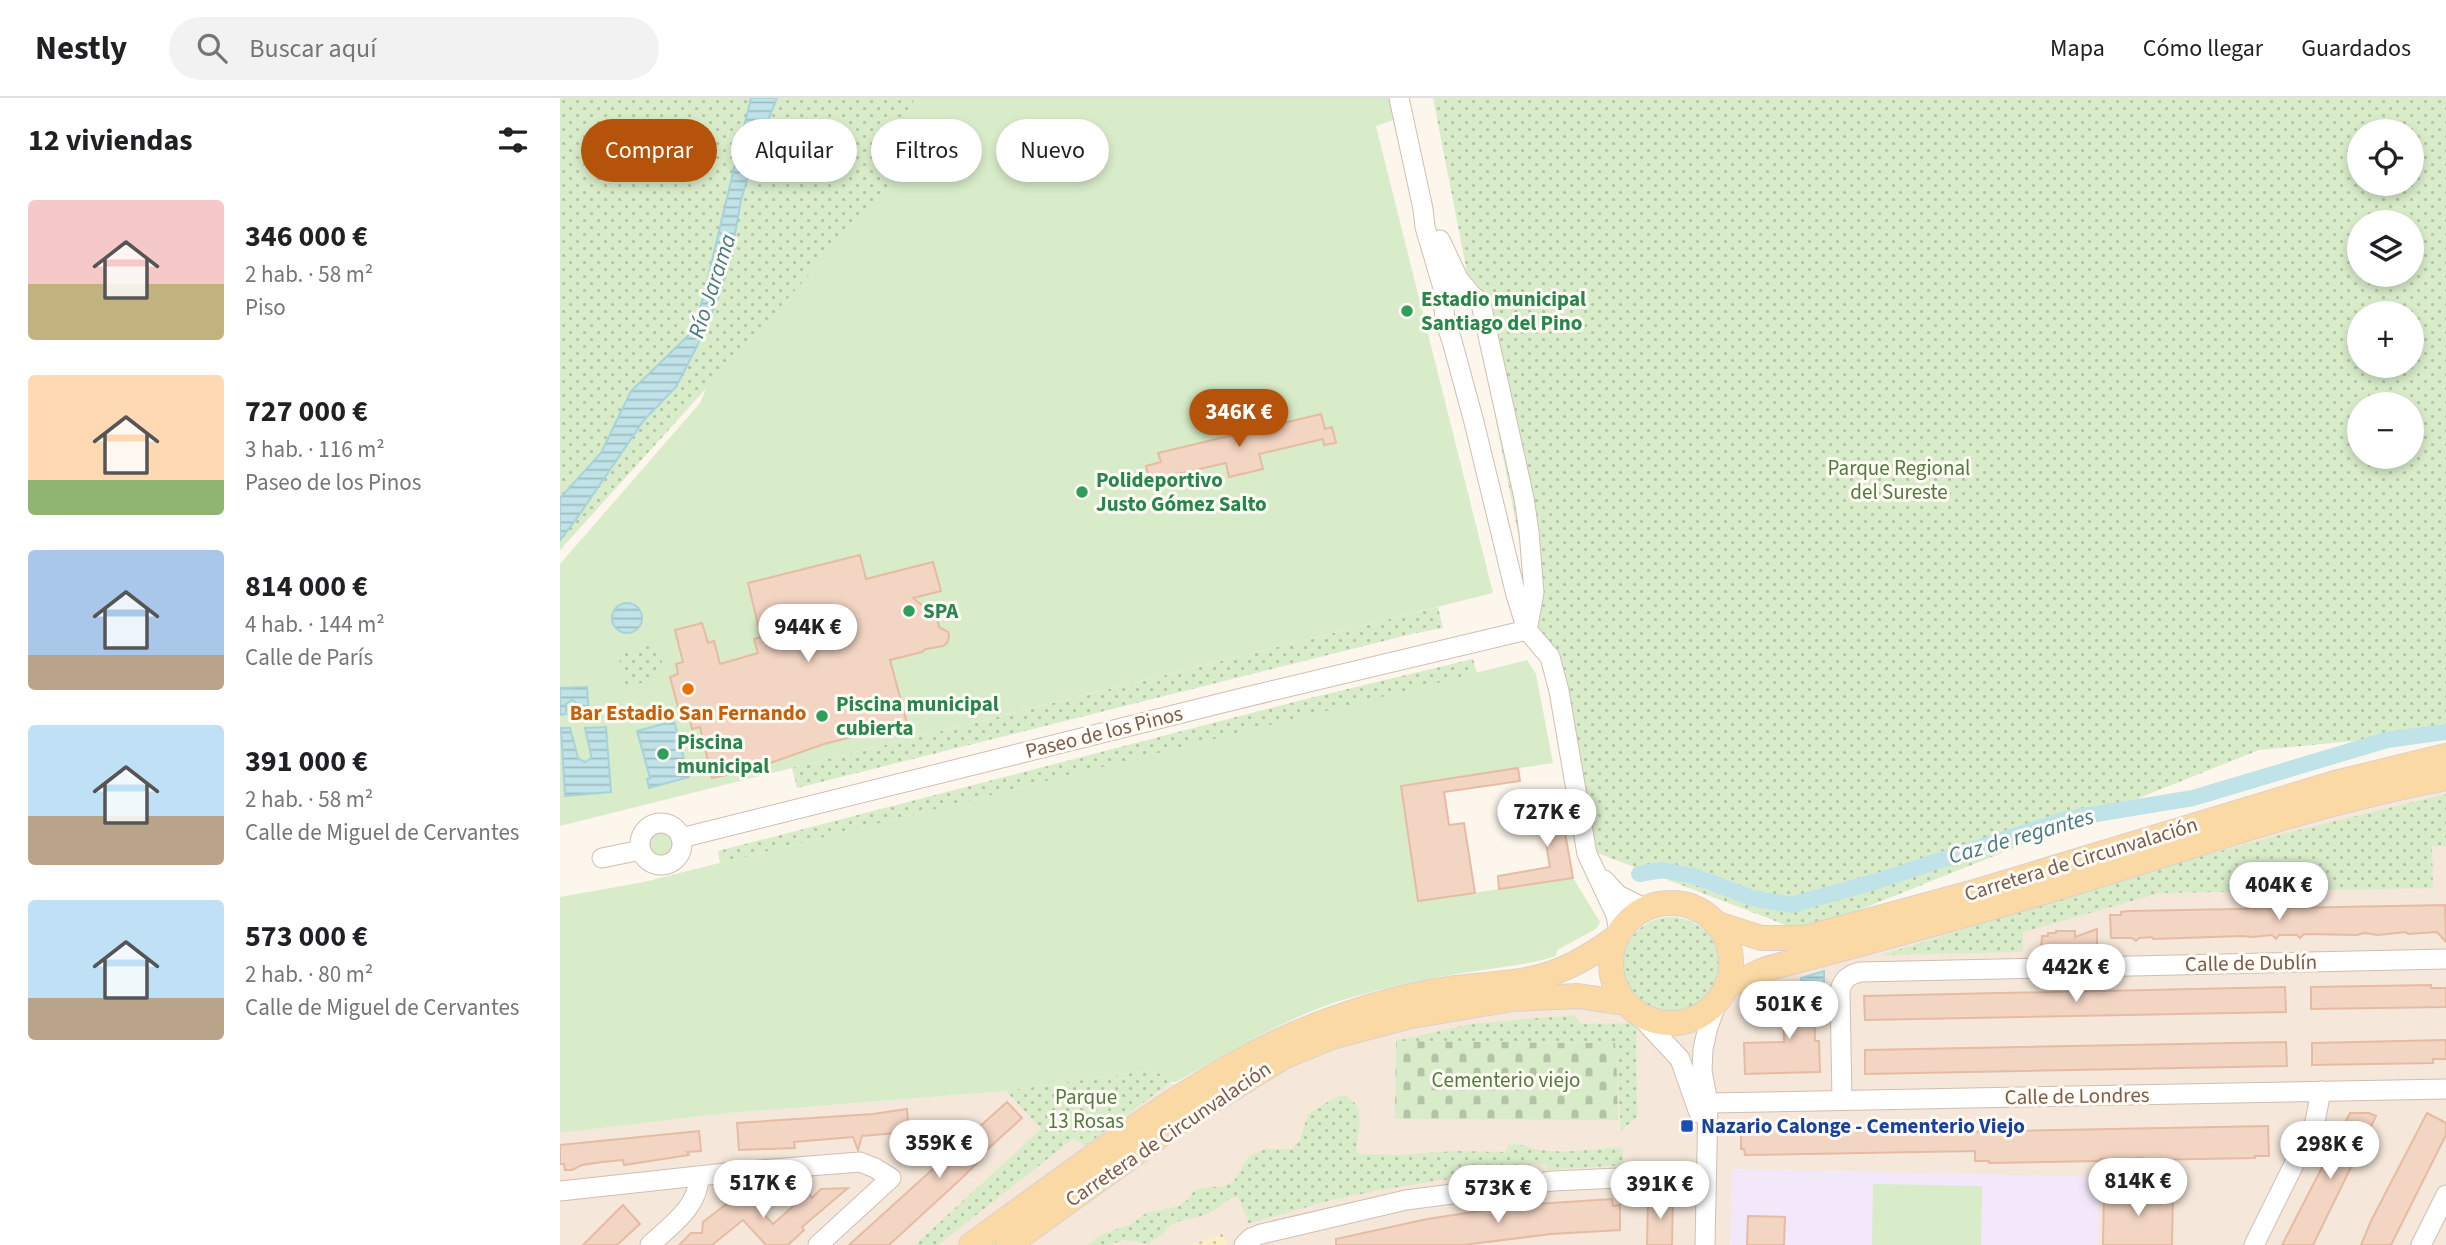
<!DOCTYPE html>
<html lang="es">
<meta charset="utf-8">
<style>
:root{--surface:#fff;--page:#f2f2f2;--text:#202124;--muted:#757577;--line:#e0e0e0;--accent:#b45309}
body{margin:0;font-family:"Source Sans 3",sans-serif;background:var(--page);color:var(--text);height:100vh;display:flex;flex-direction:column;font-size:26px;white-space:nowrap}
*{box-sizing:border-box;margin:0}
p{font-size:23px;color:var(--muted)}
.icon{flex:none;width:38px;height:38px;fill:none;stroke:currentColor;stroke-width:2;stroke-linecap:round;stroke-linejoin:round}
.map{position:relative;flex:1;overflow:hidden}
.side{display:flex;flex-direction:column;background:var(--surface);width:560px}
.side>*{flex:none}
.hud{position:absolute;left:21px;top:21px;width:665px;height:63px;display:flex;gap:14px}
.buttons{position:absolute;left:1787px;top:21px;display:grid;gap:14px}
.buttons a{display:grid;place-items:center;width:77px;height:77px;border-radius:50%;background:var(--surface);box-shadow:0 4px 10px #0003;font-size:35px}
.price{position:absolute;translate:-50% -60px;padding:0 16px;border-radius:24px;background:#fff;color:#222;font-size:23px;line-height:46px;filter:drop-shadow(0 2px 4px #0008)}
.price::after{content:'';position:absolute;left:50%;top:42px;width:21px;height:16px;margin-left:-10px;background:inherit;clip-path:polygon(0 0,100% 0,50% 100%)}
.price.on{background:var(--accent);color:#fff}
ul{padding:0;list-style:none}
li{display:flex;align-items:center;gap:21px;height:175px;padding:0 28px}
li span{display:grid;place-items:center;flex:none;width:196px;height:140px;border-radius:7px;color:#555}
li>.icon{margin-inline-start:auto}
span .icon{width:84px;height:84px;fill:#fffc;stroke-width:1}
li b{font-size:30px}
h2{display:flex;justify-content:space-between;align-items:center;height:84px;padding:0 28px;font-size:30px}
.tag{padding:0 24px;border-radius:32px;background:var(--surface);box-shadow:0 4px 10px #0003;font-size:24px;line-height:63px}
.tag.on{background:var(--accent);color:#fff}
header{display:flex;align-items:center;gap:42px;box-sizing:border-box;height:98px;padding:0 35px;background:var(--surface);border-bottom:2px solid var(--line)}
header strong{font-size:33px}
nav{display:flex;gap:38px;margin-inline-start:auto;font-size:24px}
.search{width:490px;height:63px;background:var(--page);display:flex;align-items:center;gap:18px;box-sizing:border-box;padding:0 24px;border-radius:38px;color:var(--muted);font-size:26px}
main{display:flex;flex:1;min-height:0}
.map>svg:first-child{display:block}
.residential{fill:#f5e8da}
.education{fill:#f3e8fa}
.grass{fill:#d8ecc9}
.sand{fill:url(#sand-dots)}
.cemetery{fill:url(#cemetery-stones)}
.park{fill:url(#park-dots);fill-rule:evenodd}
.water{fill:url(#water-rules);stroke:#a5d3da;stroke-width:2}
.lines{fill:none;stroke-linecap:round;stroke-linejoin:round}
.canal{stroke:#bfe3e8;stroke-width:16}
.building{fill:#f3d5c3;stroke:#e6bba3;stroke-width:2}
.minor-casing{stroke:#d1beb0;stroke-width:21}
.major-casing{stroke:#dad1cd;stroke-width:26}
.minor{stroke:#fff;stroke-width:19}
.major{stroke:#fbd9a5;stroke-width:24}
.leisure-dot{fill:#2e9e5b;stroke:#fffaf3;stroke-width:2.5}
.food-dot{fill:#e8710a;stroke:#fffaf3;stroke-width:2.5}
.transit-dot{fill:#1a4fb4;stroke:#fffaf3;stroke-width:2.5}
.labels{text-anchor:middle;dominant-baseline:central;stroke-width:6;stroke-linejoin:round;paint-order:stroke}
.leisure-label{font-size:21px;font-weight:bold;fill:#27864d;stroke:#fffaf3;text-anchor:start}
.park-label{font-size:21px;fill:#537a41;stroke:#fffaf3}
.food-label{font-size:21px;font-weight:bold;fill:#c56008;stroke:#fffaf3}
.street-label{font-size:21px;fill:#7a5c4d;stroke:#fffaf3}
.transit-label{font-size:21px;font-weight:bold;fill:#164399;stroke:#fffaf3;text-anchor:start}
.water-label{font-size:23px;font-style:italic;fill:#437c86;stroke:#fffaf3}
</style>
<header>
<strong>Nestly</strong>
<div class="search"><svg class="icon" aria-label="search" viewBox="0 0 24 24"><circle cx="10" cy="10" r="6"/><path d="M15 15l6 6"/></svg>Buscar aquí</div>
<nav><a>Mapa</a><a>Cómo llegar</a><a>Guardados</a></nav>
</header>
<main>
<section class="side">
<h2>12 viviendas<svg class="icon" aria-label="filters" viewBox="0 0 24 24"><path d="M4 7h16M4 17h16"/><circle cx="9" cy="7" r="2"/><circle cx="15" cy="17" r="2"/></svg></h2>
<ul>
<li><span style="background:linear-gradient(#f6c9c9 60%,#c2b280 0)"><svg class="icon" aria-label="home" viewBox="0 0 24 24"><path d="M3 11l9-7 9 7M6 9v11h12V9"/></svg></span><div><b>346 000 €</b><p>2 hab. · 58 m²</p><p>Piso</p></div></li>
<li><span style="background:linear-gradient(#ffd9b3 75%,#8fb573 0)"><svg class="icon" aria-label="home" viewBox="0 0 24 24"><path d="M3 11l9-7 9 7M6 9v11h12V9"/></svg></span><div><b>727 000 €</b><p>3 hab. · 116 m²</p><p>Paseo de los Pinos</p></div></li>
<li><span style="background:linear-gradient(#a9c7e8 75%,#b9a48a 0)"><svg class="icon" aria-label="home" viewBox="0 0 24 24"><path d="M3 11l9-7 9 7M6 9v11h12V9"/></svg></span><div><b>814 000 €</b><p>4 hab. · 144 m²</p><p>Calle de París</p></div></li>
<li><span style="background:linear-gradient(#bfe0f5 65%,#b9a48a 0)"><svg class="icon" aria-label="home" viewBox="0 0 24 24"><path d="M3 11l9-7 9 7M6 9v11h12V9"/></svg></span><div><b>391 000 €</b><p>2 hab. · 58 m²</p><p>Calle de Miguel de Cervantes</p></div></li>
<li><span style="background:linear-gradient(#bfe0f5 70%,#b9a48a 0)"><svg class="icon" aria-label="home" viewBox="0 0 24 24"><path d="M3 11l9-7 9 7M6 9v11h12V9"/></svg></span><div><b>573 000 €</b><p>2 hab. · 80 m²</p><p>Calle de Miguel de Cervantes</p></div></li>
</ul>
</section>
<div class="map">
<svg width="1886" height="1147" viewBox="0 0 1886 1147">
<defs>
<pattern id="sand-dots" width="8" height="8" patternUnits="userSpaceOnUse" patternTransform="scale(1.75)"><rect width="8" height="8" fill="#fcefc7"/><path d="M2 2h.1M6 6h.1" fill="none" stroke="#d1c5a4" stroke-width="1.8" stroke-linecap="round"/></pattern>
<pattern id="cemetery-stones" width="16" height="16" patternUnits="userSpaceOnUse" patternTransform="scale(1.75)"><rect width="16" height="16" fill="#d8ecc9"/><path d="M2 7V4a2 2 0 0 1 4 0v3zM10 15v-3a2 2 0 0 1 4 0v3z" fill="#b4c2a5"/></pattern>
<pattern id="park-dots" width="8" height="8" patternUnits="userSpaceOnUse" patternTransform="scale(1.75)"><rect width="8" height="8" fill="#d8ecc9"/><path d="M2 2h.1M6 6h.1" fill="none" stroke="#b4c2a5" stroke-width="1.8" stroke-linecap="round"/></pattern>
<pattern id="water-rules" width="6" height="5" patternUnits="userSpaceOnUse" patternTransform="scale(1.75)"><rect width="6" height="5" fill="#bfe3e8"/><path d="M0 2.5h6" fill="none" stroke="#a0bbbe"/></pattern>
</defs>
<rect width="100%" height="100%" fill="#fdf6ec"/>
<path class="residential" d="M1886 689V1147H0V1035L169 1015 446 993 587 973 606 977 639 1020 736 964 848 926 987 907 1079 917 1102 925 1126 924 1148 912 1157 904 1200 884 1807 706Z"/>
<path class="education" d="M1172 1071 1540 1079 1538 1147H1170Z"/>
<path class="grass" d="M262 0H847L851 16 816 28 933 495 0 728V466L140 305Z
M967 562 976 576 993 665 841 688 859 803 1013 780 1040 824 1036 831 997 852 996 858C972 866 948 868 923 872 880 878 835 887 793 899 731 916 672 953 616 984H611L606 977 587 973 446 993 169 1015 0 1035V799L84 784Z
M89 746a12 12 0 1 1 24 0a12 12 0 1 1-24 0Z
M1313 1086 1422 1088 1421 1147H1312Z"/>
<path class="sand" d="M664 1135 667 1147H631Z"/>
<path class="cemetery" d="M836 943 1056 945 1058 1022 835 1021Z"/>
<path class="park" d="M0 0H354L334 83 0 452Z
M873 0H1886V634L1699 652 1244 834 1019 748ZM1799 33H1852V86H1799ZM1799 124H1852V177H1799ZM1799 215H1852V268H1799ZM1799 306H1852V359H1799Z
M878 509 883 530 856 535 237 690 232 670Z
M97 546 103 568 97 569 100 580 66 589 58 556Z
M913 561 917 575 160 765 158 753 746 601Z
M1886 696V748H1872L1873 790 1600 795 1463 834V854L1321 857 1628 762 1726 735Z
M1063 867a48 48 0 1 1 96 0a48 48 0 1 1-96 0Z
M1014 917 1021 926 1076 925 1077 1019 1061 1033 1055 945 836 943 910 926Z
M587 973 606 977 611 984 525 1048 514 1040 378 1147H355L481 1031 446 993Z
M783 997C808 1007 798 1031 796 1053L800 1056 837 1057 895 1053 945 1054 948 1048 957 1045C989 1060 1028 1051 1062 1049L1064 1067 987 1072 986 1066 955 1067 944 1072 820 1092 768 1103 687 1126 688 1122 678 1099C667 1099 664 1107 655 1112 641 1121 624 1119 613 1126 604 1131 603 1140 592 1142L589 1146 565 1142 547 1147H528L540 1137 572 1126 586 1115 619 1108 630 1100 633 1094 640 1090 665 1088 674 1083 688 1059 697 1054 706 1051H732L740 1042 748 1016 776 999Z"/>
<path class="water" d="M191 0H217L197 49 181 102 170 164 158 201 136 250 116 289 84 322 17 420 0 442V400L41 355 71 293 132 234 143 200Z
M52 520a15 15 0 1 1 30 0a15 15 0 1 1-30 0Z
M27 589 29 615H20L18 606 12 602 6 606V616L0 617V590Z
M114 623 129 679 89 690 87 681 90 680 77 633Z
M46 629 51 694 5 698 1 630H10L18 660 25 664 31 660V657L25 630Z
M1264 873V886L1247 887 1246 883 1242 884 1241 880Z"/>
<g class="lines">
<path class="canal" d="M1079 776 1102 772 1134 778 1192 800 1231 807 1314 784 1506 721 1633 700 1827 642 1886 634"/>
</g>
<path class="building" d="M761 316 765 331 772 329 776 345 764 347 763 341 699 356 703 371 669 379 666 365 604 379 606 387 592 391 586 368 601 364 598 355Z
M300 457 306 481 373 464 381 493 353 500 377 519 379 529 388 534 389 539 387 545 383 548 366 551 362 554 330 562 347 625 264 646 193 671 152 680 140 629 132 631 129 618 121 620 110 579 118 576 116 566 123 564 115 532 142 525 148 545 154 543 160 566 198 555 194 541 201 539 188 485Z
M958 670 960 683 884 694 889 727 904 725 915 795 858 803 841 688Z
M998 695 1013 780 939 791 938 778 990 769 978 698Z
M1885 807 1886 844 1877 834 1848 836 1846 834 1818 837 1804 835 1797 837 1744 836 1740 840 1737 837H1719L1716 841 1712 837 1693 839 1682 838 1593 841 1592 839 1579 840 1576 843 1572 840H1551L1550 817H1561V814L1570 813Z
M1537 831V850L1481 851 1482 838H1488V835H1496V833H1515V839Z
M1871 887V890H1886V909L1751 911V889Z
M1725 889 1726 914 1305 922 1304 898Z
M1254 894 1255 943H1259L1260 974 1185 976 1184 945 1224 944 1223 895Z
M1886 942V961H1873V965L1752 967V945Z
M1726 944 1727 968 1305 976V952Z
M447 1004 462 1020 420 1058 422 1060 403 1079 329 1147H289Z
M347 1011 349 1034 302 1038 298 1052 293 1039 234 1044 235 1050 179 1052 177 1025 313 1016Z
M1790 1015H1809L1816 1018 1753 1147H1722Z
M1867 1015 1886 1025V1037L1831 1147H1801L1811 1123Z
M1368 1027 1401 1029V1034L1708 1028 1709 1058H1695V1060L1584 1062V1060L1540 1061V1063L1429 1065V1063H1415V1053L1185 1057 1184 1051H1181V1032H1195V1030H1310V1028H1330V1030L1368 1029Z
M139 1033 141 1053 127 1054 129 1057 64 1067 63 1062 42 1064 22 1067 12 1072H5L4 1066H0V1047Z
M288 1090 242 1129 244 1132 228 1147H206L183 1122 152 1147H119L131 1135H142L143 1124 178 1097 181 1100 185 1096 213 1126 248 1095 252 1100 261 1091Z
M1544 1093 1613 1095 1612 1147H1543Z
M1088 1099 1113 1100 1112 1147H1087Z
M1052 1101 1053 1108 1060 1107V1132L991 1136 903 1147H776V1141L867 1121 960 1107Z
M63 1107 80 1126 57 1147H23Z
M1188 1118 1225 1119 1224 1147H1187Z"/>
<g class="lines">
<g class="minor-casing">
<path id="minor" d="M839 0 863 111 865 129 886 200 884 210 885 223 892 243 914 324 956 497 967 532 990 559 999 593 1027 756 1056 817 1059 835
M880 142 899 182 910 195
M886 200C898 188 912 194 921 206L964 400 969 434 974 494 968 528
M80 746a21 21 0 1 1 42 0a21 21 0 1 1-42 0Z
M121 740 682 600 967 532
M42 760 81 752
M1044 782 1058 797 1086 811
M1079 917 1120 961 1139 1015
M1282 1002 1280 892C1283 881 1289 877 1300 874L1886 861
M1148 1005 1886 991
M0 1093 175 1074 300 1064 315 1070 331 1080 258 1147
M90 1147C111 1127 139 1109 139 1078
M684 1147 691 1140 701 1136 846 1102 993 1083 1146 1076
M1145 1147 1148 1005 1142 973 1143 951 1148 929 1157 904
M1694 1147 1755 1024 1761 993
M1861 1147 1886 1097"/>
</g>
<g class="major-casing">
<path id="major" d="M1051 865a60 60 0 1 1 120 0a60 60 0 1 1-120 0Z
M1155 825 1201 840H1245L1418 793 1775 685 1886 658
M1166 889 1206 871C1293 848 1381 825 1467 799 1607 758 1742 707 1886 680
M411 1147C463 1109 514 1072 566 1035 631 990 695 949 770 922 808 908 847 897 888 891 921 886 960 887 992 875 1016 867 1037 853 1057 839
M448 1147 623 1021 725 958 772 939 851 918 952 901 1018 898 1065 905"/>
</g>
<use href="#minor" class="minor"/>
<use href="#major" class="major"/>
</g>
<g class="leisure-dot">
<circle cx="847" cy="213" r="7"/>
<circle cx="522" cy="394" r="7"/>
<circle cx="349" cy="513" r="7"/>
<circle cx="262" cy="618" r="7"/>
<circle cx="103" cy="656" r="7"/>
</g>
<circle class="food-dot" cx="128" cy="591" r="7"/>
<rect class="transit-dot" x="1120" y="1021" width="14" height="14" rx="3.5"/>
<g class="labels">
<g class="leisure-label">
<text x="861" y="201">Estadio municipal<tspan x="861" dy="24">Santiago del Pino</tspan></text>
<text x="536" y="382">Polideportivo<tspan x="536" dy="24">Justo Gómez Salto</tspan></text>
<text x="363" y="513">SPA</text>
<text x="276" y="606">Piscina municipal<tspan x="276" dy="24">cubierta</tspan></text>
<text x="117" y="644">Piscina<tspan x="117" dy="24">municipal</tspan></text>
</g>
<g class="park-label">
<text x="1339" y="370">Parque Regional<tspan x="1339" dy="24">del Sureste</tspan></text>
<text x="946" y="982">Cementerio viejo</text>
<text x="526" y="999">Parque<tspan x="526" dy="24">13 Rosas</tspan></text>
</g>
<g class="food-label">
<text x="128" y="615">Bar Estadio San Fernando</text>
</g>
<g class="street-label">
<text transform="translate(544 634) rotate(-14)">Paseo de los Pinos</text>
<text transform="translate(1521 761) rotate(-17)">Carretera de Circunvalación</text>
<text transform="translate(1691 865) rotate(-1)">Calle de Dublín</text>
<text transform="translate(1517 998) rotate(-1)">Calle de Londres</text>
<text transform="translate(608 1036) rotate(-34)">Carretera de Circunvalación</text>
</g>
<g class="transit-label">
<text x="1141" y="1028">Nazario Calonge - Cementerio Viejo</text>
</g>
<g class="water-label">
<text transform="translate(152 188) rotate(-72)">Río Jarama</text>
<text transform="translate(1461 738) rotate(-16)">Caz de regantes</text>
</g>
</g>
</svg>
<div class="buttons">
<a><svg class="icon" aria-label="locate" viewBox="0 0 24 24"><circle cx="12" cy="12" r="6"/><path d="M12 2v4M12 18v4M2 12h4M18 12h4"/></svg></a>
<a><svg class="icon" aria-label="layers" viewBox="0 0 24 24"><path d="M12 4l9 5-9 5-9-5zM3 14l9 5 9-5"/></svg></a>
<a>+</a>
<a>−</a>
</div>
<b class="price on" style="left:679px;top:351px">346K €</b>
<b class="price" style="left:248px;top:566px">944K €</b>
<b class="price" style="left:987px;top:751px">727K €</b>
<b class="price" style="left:1719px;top:824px">404K €</b>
<b class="price" style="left:1516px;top:906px">442K €</b>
<b class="price" style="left:1229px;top:943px">501K €</b>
<b class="price" style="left:379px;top:1082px">359K €</b>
<b class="price" style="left:1770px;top:1083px">298K €</b>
<b class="price" style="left:1578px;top:1120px">814K €</b>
<b class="price" style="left:203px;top:1122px">517K €</b>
<b class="price" style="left:1100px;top:1123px">391K €</b>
<b class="price" style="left:938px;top:1127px">573K €</b>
<div class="hud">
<a class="tag on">Comprar</a>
<a class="tag">Alquilar</a>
<a class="tag">Filtros</a>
<a class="tag">Nuevo</a>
</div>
</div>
</main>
